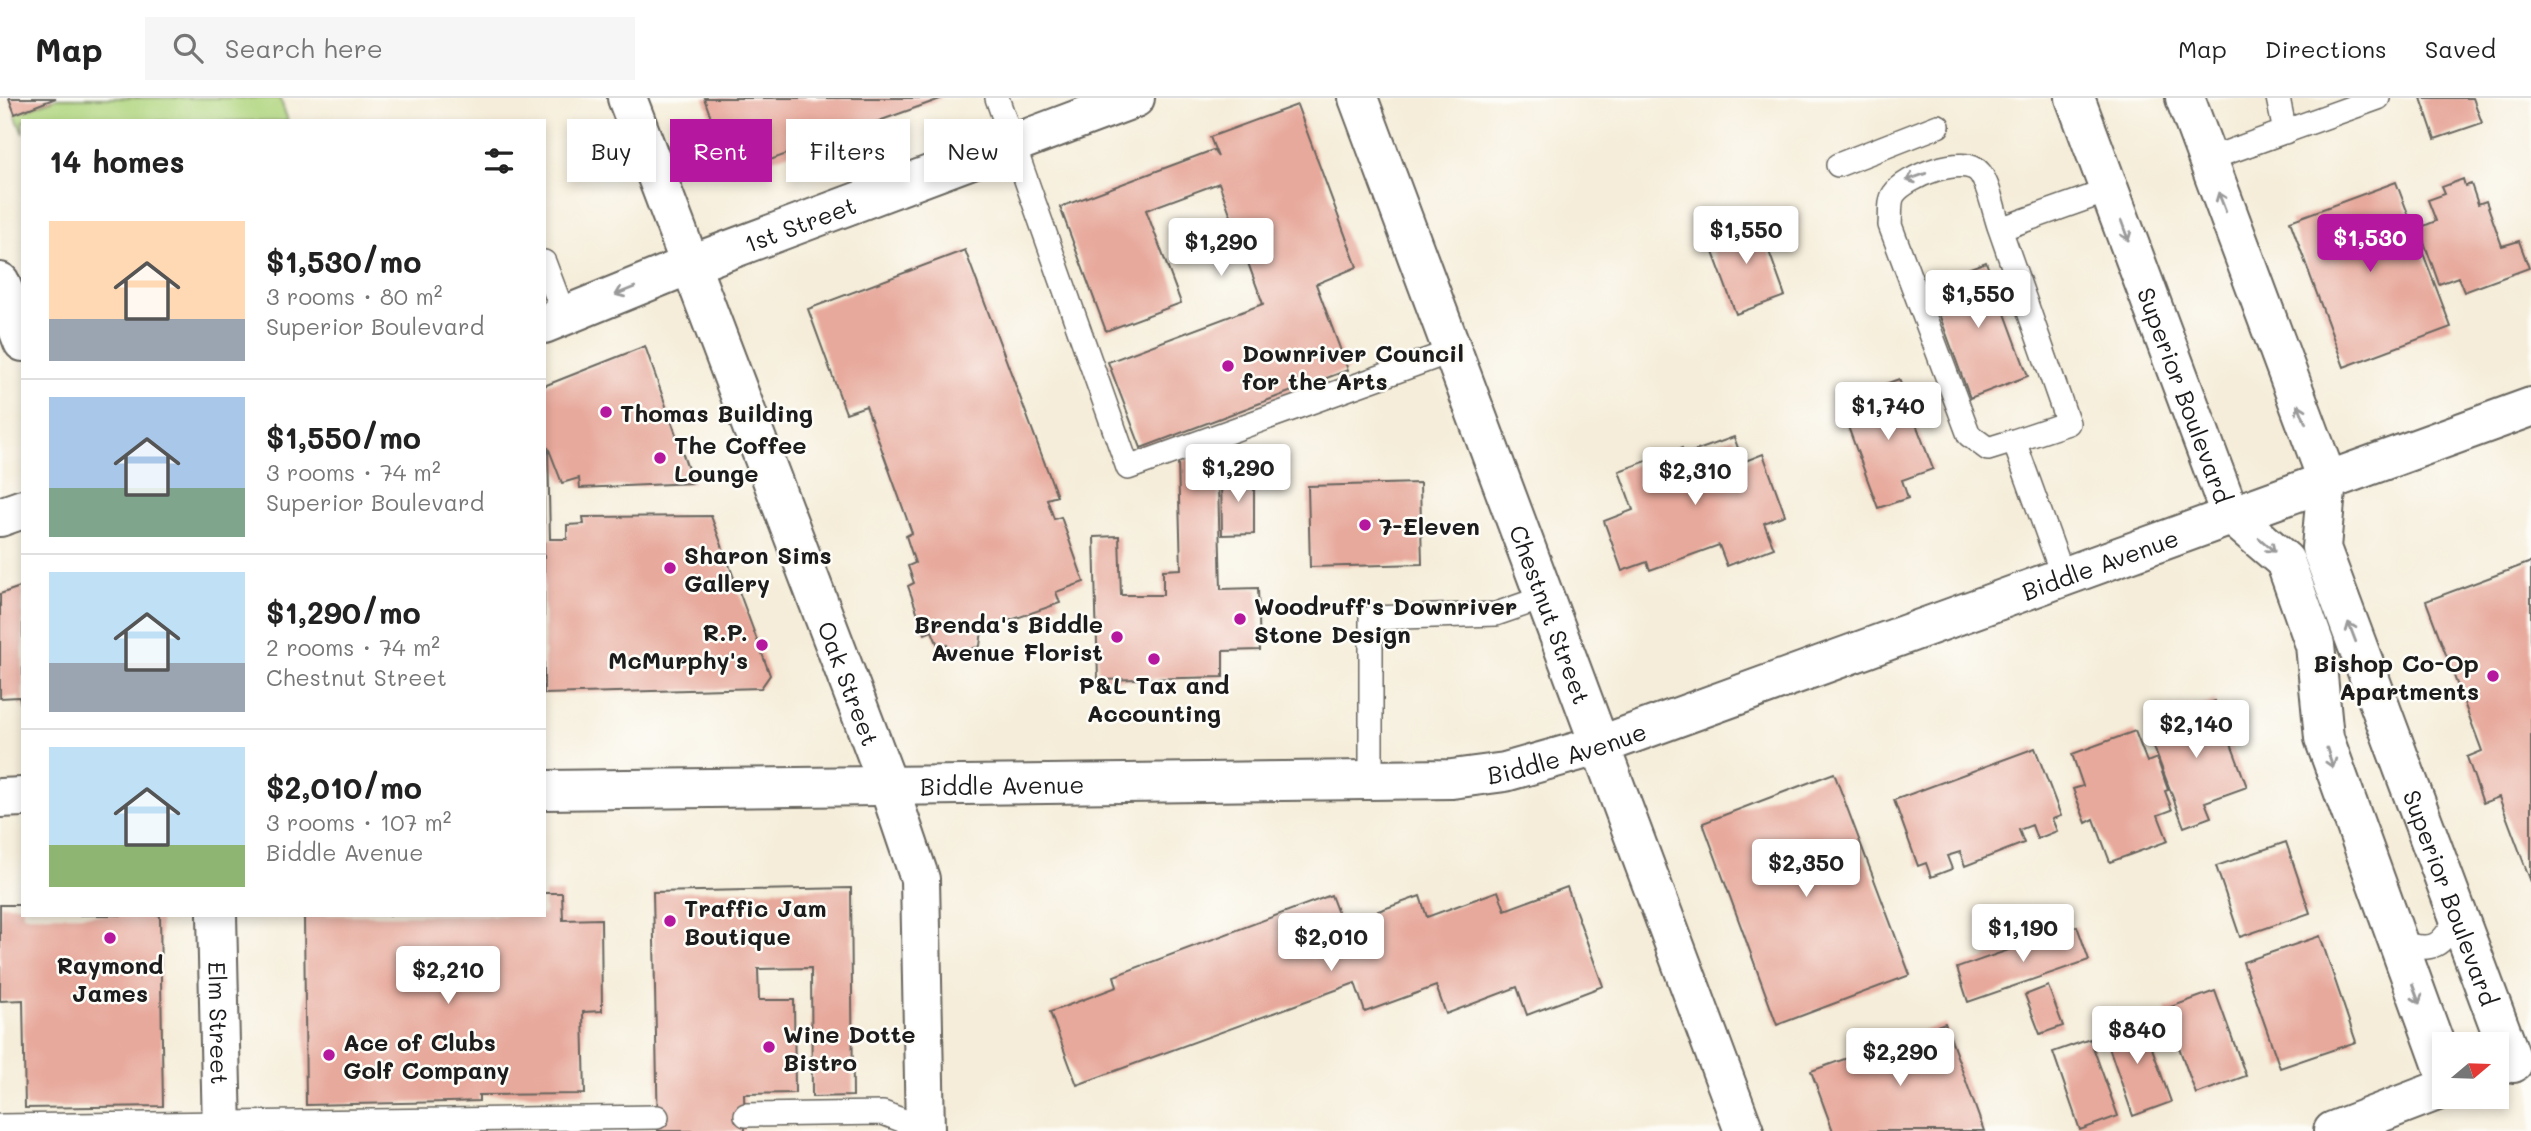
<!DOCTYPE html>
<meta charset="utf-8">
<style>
:root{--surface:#fff;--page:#f6f6f6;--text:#222;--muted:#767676;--line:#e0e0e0;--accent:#b5179e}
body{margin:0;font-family:Mali,sans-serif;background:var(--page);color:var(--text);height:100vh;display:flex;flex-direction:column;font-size:26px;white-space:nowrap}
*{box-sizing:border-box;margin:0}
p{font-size:23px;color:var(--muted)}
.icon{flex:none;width:38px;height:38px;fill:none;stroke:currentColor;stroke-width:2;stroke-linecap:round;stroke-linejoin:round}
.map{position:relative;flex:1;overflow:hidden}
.sheet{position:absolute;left:21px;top:21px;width:525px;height:798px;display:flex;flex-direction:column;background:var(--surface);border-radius:0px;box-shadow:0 4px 10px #0003}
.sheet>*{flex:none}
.guide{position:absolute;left:567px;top:21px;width:665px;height:63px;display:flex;gap:14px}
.needle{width:46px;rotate:71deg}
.controls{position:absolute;left:2432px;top:934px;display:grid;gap:14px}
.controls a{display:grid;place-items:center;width:77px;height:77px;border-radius:0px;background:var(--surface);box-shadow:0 4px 10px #0003;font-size:35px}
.price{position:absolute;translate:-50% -60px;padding:0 16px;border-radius:7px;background:#fff;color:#222;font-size:23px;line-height:46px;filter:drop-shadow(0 2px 4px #0008)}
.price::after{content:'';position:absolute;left:50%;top:42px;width:21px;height:16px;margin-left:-10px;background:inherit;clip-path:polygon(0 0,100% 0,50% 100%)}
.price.on{background:var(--accent);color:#fff}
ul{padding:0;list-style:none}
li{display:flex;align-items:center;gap:21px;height:175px;padding:0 28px}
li+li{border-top:2px solid var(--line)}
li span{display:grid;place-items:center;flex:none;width:196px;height:140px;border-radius:0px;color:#555}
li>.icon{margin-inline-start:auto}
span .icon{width:84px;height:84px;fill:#fffc;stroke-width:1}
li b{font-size:30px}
h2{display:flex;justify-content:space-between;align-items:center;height:84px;padding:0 28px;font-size:30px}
.pill{padding:0 24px;border-radius:0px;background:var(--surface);box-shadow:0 4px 10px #0003;font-size:24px;line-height:63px}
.pill.on{background:var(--accent);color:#fff}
header{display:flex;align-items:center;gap:42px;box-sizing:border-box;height:98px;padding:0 35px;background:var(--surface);border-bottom:2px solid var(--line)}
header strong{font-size:33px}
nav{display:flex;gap:38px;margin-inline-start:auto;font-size:24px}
.search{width:490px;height:63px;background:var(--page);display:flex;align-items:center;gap:18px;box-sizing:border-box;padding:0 24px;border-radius:0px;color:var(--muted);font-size:26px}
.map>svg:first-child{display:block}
.green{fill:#b0d57f;stroke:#66784e;stroke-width:2}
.building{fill:#e7a99b}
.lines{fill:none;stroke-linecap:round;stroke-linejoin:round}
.service-casing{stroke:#68655e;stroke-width:26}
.minor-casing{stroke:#68655e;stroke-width:42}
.tertiary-casing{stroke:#68655e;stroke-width:42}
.secondary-casing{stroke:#68655e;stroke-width:42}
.service{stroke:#fff;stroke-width:23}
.minor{stroke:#fff;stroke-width:38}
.tertiary{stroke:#fff;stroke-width:38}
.secondary{stroke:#fff;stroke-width:38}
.oneway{stroke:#999}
.poi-dot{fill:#b5179e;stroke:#fdfcf7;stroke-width:2.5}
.labels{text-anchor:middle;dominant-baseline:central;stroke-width:5;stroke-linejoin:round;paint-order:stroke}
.street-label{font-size:24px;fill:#1c1c1c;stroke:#fdfcf7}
.poi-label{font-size:24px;font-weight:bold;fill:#1c1c1c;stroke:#fdfcf7;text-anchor:start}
</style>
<header>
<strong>Map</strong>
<div class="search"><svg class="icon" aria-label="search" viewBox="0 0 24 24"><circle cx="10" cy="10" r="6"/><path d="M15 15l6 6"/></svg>Search here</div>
<nav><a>Map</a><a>Directions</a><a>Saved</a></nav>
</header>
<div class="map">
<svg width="2531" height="1033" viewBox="0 0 2531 1033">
<rect width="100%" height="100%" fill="#fdfcf7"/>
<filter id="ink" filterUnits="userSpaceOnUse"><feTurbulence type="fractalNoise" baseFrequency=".0143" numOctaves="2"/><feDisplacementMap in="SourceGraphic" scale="14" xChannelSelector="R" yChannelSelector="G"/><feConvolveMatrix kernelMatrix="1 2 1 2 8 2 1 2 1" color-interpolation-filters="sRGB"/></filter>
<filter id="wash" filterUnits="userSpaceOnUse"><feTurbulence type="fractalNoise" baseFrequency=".00686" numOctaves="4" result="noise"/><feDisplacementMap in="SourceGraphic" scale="28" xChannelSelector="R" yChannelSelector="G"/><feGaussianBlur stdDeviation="1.57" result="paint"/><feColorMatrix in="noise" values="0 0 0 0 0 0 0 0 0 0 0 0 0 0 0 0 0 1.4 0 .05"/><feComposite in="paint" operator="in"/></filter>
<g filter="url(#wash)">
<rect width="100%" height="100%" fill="#f5edd9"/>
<path class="green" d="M57 0H280L288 23H23V36L15 16Z"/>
<g id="blocks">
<path class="building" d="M9 0H56L15 16Z
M704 0H943L731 76Z
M2421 0H2473L2482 25 2435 41Z
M1297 7 1357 169 1316 186 1348 272 1141 350 1108 264 1263 206 1219 85 1146 112 1181 205 1106 233 1060 109 1213 52 1218 59 1210 39Z
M2463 81 2465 88 2471 86 2478 106 2486 103 2502 148 2519 143 2529 170 2464 194 2458 179 2439 186 2419 130 2436 123 2428 102 2445 96 2442 89Z
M2396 84 2451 229 2344 269 2290 123Z
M1757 120 1785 198 1736 216 1707 138Z
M965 152 1057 398 1047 401 1054 421 1061 419 1084 484 1056 494 1060 505 982 532 980 548 951 558 947 547 939 550 932 533 925 536 908 488 914 485 908 468 915 465 906 438 912 435 866 308 846 315 808 211Z
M1986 164 2028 278 1970 300 1928 186Z
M645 248 693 385 580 390 579 380 562 385 548 349 550 441H567V427L584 426 583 419 711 418 770 577 761 590 544 596V288Z
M1899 281 1933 371 1902 382 1908 400 1878 410 1843 315 1864 307 1860 295Z
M1734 339 1743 364 1763 356 1785 417 1764 425 1774 450 1727 468 1719 447 1650 472 1647 464 1622 473 1604 423 1633 412 1619 373 1682 350 1684 357Z
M1217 352 1221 491 1258 490 1260 552 1223 553V579L1098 582 1094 439 1119 438 1121 497H1163V472L1181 471 1178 364Z
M1221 375H1254V436L1222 437Z
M1420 385 1422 466 1310 469 1308 388Z
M2531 464V784L2499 699 2483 705 2467 659 2482 653 2426 503Z
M23 488V611H22L19 599 0 600V496Z
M2215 603 2247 689 2205 704 2211 719 2184 729 2146 628Z
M2135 633 2147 664 2157 660 2168 692 2165 693 2172 712 2158 717 2168 743 2110 764 2094 721 2086 725 2073 691 2083 688 2072 656Z
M2035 650 2061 718 2052 721 2057 733 2037 741 2032 727 2019 732 2024 745 1965 768 1960 754 1947 758 1952 771 1931 779 1926 765 1918 768 1894 702Z
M1834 675 1910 877 1777 927 1703 725Z
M2286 744 2310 815 2240 839 2216 768Z
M1567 789 1603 888 1527 917 1517 889 1446 916 1436 888 1365 914 1355 885 1077 987 1050 914 1117 889 1114 878 1331 797 1342 826 1420 798 1427 819 1498 793 1505 812Z
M851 790 853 998 812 999 811 870 758 871 759 902H794L795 995 744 996 745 1033H658L653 794Z
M544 795H562L563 822 601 821 602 913 583 914 585 996 479 997V1003L449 1004 306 1007 304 817H544Z
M0 807H23V817H160L163 1008 25 1010 23 902 0 903Z
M2077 828 2089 862 1968 904 1957 870Z
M2320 838 2356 944 2280 970 2243 864Z
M2048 888 2063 928 2040 936 2025 897Z
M2215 893 2246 978 2196 996 2165 911Z
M2141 919 2171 1004 2133 1018 2103 932Z
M1945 925 1984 1033H1833L1811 973Z
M2090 941 2118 1018 2080 1032 2053 954Z"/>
</g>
</g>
<g filter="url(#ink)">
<use href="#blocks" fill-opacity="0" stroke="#68655e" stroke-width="2"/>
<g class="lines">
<g class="service-casing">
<path id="service" d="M997 0 1128 370 1455 252
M2278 0 2285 34
M2206 62 2378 0
M1838 67 1938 28
M2000 131C1994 115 1990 89 1980 75 1965 55 1905 79 1894 96 1889 103 1891 118 1890 127L1969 337 1988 351 2014 343
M544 164 564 217
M2063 478 2014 343 2068 325 2000 131 2110 92
M1371 682V520L1496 516 1545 499
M2397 844C2434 855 2441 850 2459 816
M746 1017 883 1015 925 1031
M0 1028 657 1019"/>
</g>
<g class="minor-casing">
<g id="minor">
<path id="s1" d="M1358 0 1744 1033"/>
<path id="s2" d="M2075 0 2230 416 2285 463 2315 547 2324 640 2445 974"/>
<path id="s3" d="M2185 0 2327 381 2321 450 2513 965"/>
<path d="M0 184 23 244"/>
<path id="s4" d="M544 226 689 167 1135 0"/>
<path d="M0 419 23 411"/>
<path d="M888 687 920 781 925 1033"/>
<path id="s5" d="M217 817 222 1033"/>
<path d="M2333 1033 2445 990"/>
</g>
</g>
<g class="tertiary-casing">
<g id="tertiary">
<path id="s6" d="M627 0 888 687"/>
</g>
</g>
<g class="secondary-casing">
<g id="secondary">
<path id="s7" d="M544 692 1452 681 1505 674 1601 647 2531 309"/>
<path d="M0 700 23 699"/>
</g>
</g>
<use href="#service" class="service"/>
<use href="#minor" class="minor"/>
<use href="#tertiary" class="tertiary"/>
<use href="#secondary" class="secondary"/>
</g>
<defs><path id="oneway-shaft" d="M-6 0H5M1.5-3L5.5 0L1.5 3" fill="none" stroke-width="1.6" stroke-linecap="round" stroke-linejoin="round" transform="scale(1.75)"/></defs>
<g class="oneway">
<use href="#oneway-shaft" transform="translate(1916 79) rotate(160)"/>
<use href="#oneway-shaft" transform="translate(2222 104) rotate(-111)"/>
<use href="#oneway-shaft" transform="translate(2125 133) rotate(70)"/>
<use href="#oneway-shaft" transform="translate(625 193) rotate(158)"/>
<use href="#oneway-shaft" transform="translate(2302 316) rotate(-111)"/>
<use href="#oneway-shaft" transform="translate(2267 447) rotate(41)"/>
<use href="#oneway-shaft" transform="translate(2352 534) rotate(-111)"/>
<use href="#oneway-shaft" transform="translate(2330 660) rotate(72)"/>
<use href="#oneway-shaft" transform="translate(2416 896) rotate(70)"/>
</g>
</g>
<g class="poi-dot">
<circle cx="1228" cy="268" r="7"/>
<circle cx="606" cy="314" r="7"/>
<circle cx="660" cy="360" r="7"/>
<circle cx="1365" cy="427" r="7"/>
<circle cx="670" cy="470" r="7"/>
<circle cx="1240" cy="521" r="7"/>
<circle cx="1117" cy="539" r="7"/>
<circle cx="762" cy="547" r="7"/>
<circle cx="1154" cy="561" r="7"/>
<circle cx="2493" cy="578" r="7"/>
<circle cx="670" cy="823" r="7"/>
<circle cx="110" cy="840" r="7"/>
<circle cx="769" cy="949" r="7"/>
<circle cx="329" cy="957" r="7"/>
</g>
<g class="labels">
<g class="street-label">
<text stroke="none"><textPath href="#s4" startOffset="275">1st Street</textPath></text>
<text stroke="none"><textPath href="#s2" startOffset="317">Superior Boulevard</textPath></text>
<text stroke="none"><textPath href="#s7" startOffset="1592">Biddle Avenue</textPath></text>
<text stroke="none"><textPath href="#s1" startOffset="551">Chestnut Street</textPath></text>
<text stroke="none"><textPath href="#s6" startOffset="626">Oak Street</textPath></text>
<text stroke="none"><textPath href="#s7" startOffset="1026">Biddle Avenue</textPath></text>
<text stroke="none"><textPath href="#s7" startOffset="458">Biddle Avenue</textPath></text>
<text stroke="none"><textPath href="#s3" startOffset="849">Superior Boulevard</textPath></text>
<text stroke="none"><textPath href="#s5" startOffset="108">Elm Street</textPath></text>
</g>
<g class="poi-label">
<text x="1242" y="254">Downriver Council<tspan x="1242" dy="28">for the Arts</tspan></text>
<text x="620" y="314">Thomas Building</text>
<text x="674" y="346">The Coffee<tspan x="674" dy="28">Lounge</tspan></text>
<text x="1379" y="427">7-Eleven</text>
<text x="684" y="456">Sharon Sims<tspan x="684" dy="28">Gallery</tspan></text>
<text x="1254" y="507">Woodruff's Downriver<tspan x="1254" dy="28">Stone Design</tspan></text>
<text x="1103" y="525" text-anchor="end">Brenda's Biddle<tspan x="1103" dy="28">Avenue Florist</tspan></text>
<text x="748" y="533" text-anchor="end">R.P.<tspan x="748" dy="28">McMurphy's</tspan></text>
<text x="2479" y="564" text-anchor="end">Bishop Co-Op<tspan x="2479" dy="28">Apartments</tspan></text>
<text x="1154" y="586" text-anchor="middle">P&amp;L Tax and<tspan x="1154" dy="28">Accounting</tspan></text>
<text x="684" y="809">Traffic Jam<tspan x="684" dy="28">Boutique</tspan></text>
<text x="110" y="866" text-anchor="middle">Raymond<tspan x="110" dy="28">James</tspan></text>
<text x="783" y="935">Wine Dotte<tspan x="783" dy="28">Bistro</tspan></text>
<text x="343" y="943">Ace of Clubs<tspan x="343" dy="28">Golf Company</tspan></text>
</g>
</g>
</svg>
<div class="controls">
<a><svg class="needle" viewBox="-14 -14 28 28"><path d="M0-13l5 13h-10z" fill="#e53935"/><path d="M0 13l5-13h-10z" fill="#767676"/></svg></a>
</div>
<b class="price" style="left:1746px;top:168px">$1,550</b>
<b class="price on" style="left:2370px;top:176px">$1,530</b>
<b class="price" style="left:1221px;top:180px">$1,290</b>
<b class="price" style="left:1978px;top:232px">$1,550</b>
<b class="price" style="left:1888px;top:344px">$1,740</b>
<b class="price" style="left:1238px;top:406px">$1,290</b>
<b class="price" style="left:1695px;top:409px">$2,310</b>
<b class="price" style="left:2196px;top:662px">$2,140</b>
<b class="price" style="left:1806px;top:801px">$2,350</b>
<b class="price" style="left:2023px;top:866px">$1,190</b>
<b class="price" style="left:1331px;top:875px">$2,010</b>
<b class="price" style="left:448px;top:908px">$2,210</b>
<b class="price" style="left:2137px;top:968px">$840</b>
<b class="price" style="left:1900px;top:990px">$2,290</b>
<div class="guide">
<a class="pill">Buy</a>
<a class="pill on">Rent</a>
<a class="pill">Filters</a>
<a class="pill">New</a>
</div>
<section class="sheet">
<h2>14 homes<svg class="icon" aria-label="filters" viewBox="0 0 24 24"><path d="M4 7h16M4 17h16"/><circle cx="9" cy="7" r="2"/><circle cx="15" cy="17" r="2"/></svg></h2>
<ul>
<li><span style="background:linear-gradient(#ffd9b3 70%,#9aa5b1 0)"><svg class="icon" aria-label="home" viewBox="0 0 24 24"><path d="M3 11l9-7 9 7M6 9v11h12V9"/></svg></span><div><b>$1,530/mo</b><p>3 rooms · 80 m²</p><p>Superior Boulevard</p></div></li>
<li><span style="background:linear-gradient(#a9c7e8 65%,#7fa58c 0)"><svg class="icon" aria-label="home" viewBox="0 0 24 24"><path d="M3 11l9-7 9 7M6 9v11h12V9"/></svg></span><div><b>$1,550/mo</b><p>3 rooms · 74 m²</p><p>Superior Boulevard</p></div></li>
<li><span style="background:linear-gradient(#bfe0f5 65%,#9aa5b1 0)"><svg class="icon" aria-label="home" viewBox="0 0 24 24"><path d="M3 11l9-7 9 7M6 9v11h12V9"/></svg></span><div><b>$1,290/mo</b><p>2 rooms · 74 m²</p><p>Chestnut Street</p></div></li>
<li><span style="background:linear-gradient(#bfe0f5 70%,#8fb573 0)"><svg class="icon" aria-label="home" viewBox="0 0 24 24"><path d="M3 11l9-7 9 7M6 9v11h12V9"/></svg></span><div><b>$2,010/mo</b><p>3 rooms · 107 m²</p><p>Biddle Avenue</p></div></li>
</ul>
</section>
</div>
